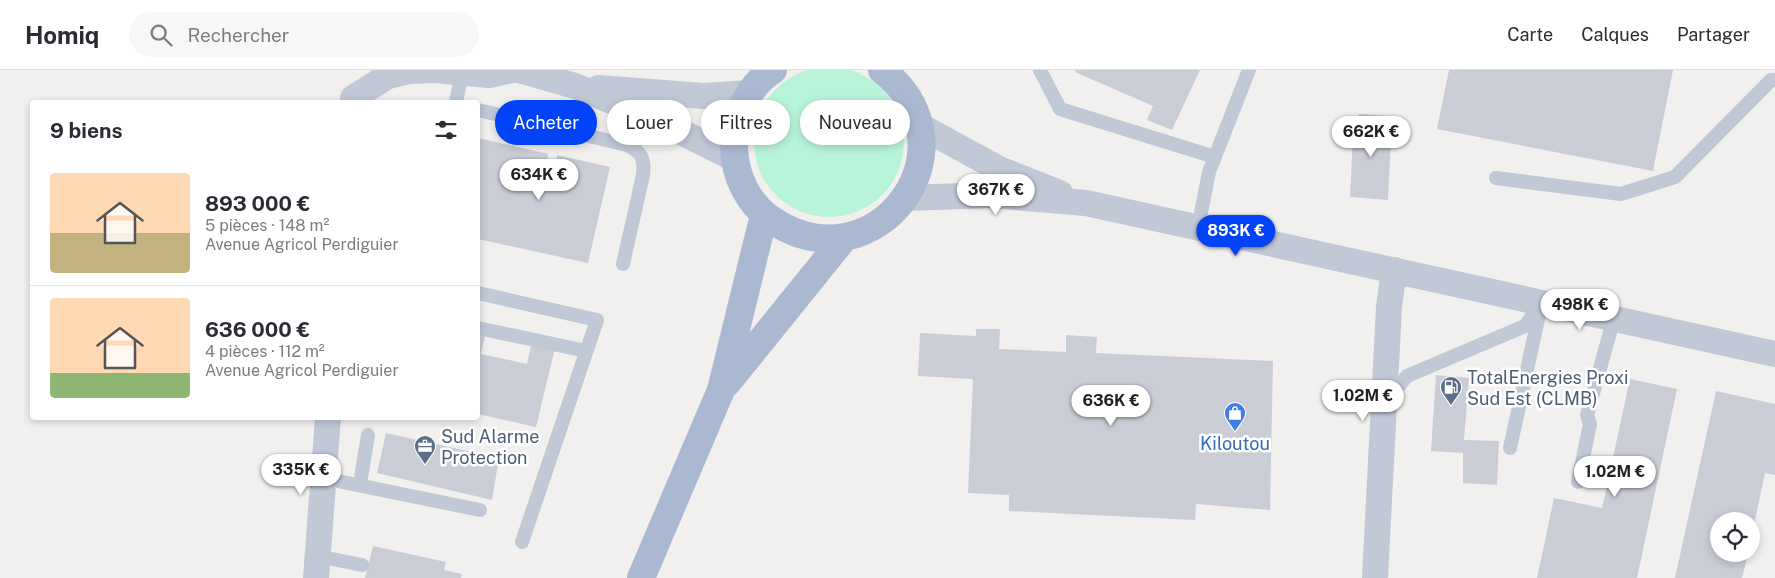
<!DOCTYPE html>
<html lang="fr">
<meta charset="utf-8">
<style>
:root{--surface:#fff;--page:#f7f7f7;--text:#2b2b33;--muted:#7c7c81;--line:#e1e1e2;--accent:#0343f8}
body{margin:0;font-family:"Public Sans",sans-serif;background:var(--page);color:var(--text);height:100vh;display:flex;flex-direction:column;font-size:19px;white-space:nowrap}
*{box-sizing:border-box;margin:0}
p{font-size:16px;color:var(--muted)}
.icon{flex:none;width:28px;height:28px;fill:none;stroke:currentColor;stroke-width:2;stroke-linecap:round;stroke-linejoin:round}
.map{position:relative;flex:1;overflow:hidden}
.panel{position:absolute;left:30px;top:30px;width:450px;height:320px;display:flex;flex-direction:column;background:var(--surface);border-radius:5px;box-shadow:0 2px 8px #0003}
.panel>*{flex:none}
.banner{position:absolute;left:495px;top:30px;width:475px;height:45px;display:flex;gap:10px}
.buttons{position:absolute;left:1710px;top:442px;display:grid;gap:10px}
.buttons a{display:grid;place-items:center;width:50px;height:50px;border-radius:50%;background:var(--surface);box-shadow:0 2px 8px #0003;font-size:25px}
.price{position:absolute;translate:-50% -42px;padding:0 11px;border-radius:18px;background:#fff;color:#222;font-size:16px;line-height:32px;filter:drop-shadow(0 1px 2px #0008)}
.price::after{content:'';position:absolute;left:50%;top:30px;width:15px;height:11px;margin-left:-8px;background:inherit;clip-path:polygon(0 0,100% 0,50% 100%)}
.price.current{background:var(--accent);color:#fff}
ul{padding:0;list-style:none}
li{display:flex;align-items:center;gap:15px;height:125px;padding:0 20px}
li+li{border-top:1px solid var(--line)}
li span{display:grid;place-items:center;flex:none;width:140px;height:100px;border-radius:5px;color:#555}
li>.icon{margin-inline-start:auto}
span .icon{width:60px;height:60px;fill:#fffc;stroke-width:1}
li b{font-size:21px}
h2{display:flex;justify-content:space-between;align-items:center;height:60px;padding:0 20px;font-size:21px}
.chip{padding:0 18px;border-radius:22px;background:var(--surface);box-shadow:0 2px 8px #0003;font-size:18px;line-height:45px}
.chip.current{background:var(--accent);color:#fff}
header{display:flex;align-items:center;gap:30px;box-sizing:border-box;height:70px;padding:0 25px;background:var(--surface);border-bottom:1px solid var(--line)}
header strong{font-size:24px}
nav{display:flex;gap:28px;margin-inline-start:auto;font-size:18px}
.search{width:350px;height:45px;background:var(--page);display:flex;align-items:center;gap:12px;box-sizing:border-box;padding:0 18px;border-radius:28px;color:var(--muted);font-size:19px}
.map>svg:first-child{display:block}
.green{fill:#b8f4da}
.building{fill:#cacdd5}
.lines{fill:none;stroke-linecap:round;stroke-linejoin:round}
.service{stroke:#c1c8d6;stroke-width:14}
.minor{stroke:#c1c8d6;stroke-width:26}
.primary{stroke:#abb8d1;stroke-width:28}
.labels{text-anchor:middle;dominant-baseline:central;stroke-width:5;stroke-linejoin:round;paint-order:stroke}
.service-label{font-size:18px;fill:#4e5e75;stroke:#fff;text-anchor:start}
.shop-label{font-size:18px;fill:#366cbe;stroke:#fff}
</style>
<header>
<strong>Homiq</strong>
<div class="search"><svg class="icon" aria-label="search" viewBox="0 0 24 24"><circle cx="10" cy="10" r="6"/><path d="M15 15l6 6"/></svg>Rechercher</div>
<nav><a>Carte</a><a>Calques</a><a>Partager</a></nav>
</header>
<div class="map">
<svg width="1775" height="508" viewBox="0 0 1775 508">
<rect width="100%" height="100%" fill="#f2efef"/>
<path class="green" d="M754 72a75 75 0 1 1 150 0a75 75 0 1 1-150 0Z"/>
<path class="building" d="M1076 0H1200L1172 60 1147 50 1153 36 1075 2Z
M1449 0H1673L1653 101 1437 59Z
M1359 44 1390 46 1388 69H1391L1388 130 1350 127 1353 67H1357Z
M478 68 548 84 547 91 556 93 557 85 610 97 588 193 478 169Z
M976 259H1000L999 279 1066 282V265L1097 267 1096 283 1273 291 1270 440 1196 434 1195 450 1009 441V425L968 423 973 309 918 306 920 263 976 266Z
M478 265 485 266 481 284 527 294 532 272 555 278 536 357 478 344Z
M1436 305 1469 308 1464 370 1499 371 1497 415 1463 413V383L1431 381Z
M1630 309 1677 319 1637 508H1537L1554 428 1602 438Z
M1716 321 1775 334V405L1765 403 1752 464 1751 451H1719V484H1748L1742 508H1675Z
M386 363 499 388 492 430 377 403Z
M373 476 446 492 444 500 462 504 461 508H365Z"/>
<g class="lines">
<path class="service" d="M1040 0 1060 39 1215 87
M456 32 462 3
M478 40 627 75C642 82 645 89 643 105L623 194
M1496 108 1621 124 1675 107 1771 10H1775
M1198 158 1209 102 1249 0
M478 223 597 250 522 472
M478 258 586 281
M1387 330 1407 306 1525 256 1542 232
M1510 378 1540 240
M323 408 480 440
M1578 412 1590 354 1587 345 1614 248
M360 414 368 365
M317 486 362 495"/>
<path class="minor" d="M519 0 575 16 659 51 735 89
M598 18 704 26 750 23
M353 28 388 6 409 1 435 0 489 5 512 0
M920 56 999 99 1060 123
M906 128 991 125 1086 133 1775 284
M316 508 328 348
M1375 508 1389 237 1394 200"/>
<path class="primary" d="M773 0C747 16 734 49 734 78 735 106 748 134 772 150 875 219 981 78 882 0
M727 313 844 168
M641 508 721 320 764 145"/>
</g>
<defs>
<g id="fuel-pin" transform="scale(1.125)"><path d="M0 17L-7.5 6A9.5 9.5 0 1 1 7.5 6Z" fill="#5c6f8a" stroke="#fff"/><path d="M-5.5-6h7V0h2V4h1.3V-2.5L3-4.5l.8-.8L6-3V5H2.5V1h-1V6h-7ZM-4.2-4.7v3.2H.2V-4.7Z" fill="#fff"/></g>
<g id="shop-pin" transform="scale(1.125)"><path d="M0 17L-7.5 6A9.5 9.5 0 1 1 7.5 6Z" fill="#3f7fe0" stroke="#fff"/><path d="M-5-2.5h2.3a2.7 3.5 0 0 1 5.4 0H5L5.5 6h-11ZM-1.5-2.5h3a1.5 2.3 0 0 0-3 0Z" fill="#fff"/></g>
<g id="office-pin" transform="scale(1.125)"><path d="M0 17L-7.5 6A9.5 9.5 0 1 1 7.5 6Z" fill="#5c6f8a" stroke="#fff"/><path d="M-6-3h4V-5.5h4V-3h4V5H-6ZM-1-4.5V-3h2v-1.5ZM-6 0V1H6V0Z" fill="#fff"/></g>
</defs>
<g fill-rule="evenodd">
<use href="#fuel-pin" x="1451" y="317"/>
<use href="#shop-pin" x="1235" y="343"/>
<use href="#office-pin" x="425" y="376"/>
</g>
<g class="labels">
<g class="service-label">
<text x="1467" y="307">TotalEnergies Proxi<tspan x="1467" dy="21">Sud Est (CLMB)</tspan></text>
<text x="441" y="366">Sud Alarme<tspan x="441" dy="21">Protection</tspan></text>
</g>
<g class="shop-label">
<text x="1235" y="373">Kiloutou</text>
</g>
</g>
</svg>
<div class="buttons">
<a><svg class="icon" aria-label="locate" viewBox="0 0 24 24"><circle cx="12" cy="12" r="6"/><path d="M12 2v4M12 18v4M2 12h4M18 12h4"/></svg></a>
</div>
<b class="price" style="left:1371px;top:88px">662K €</b>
<b class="price" style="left:539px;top:131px">634K €</b>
<b class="price" style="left:996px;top:146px">367K €</b>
<b class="price current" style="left:1236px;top:187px">893K €</b>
<b class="price" style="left:1580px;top:261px">498K €</b>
<b class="price" style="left:1363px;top:352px">1.02M €</b>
<b class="price" style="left:1111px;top:357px">636K €</b>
<b class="price" style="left:301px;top:426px">335K €</b>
<b class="price" style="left:1615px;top:428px">1.02M €</b>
<div class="banner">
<a class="chip current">Acheter</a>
<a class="chip">Louer</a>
<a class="chip">Filtres</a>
<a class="chip">Nouveau</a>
</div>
<section class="panel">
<h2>9 biens<svg class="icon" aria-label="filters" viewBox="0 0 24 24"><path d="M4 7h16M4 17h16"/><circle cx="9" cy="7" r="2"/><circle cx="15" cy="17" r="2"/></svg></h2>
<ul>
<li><span style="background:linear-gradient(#ffd9b3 60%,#c2b280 0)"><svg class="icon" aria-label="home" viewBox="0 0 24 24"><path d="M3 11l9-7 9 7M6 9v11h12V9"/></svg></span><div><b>893 000 €</b><p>5 pièces · 148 m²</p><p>Avenue Agricol Perdiguier</p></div></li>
<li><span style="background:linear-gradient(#ffd9b3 75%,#8fb573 0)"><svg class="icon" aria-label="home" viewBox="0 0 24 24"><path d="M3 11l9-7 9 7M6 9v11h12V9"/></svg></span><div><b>636 000 €</b><p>4 pièces · 112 m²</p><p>Avenue Agricol Perdiguier</p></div></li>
</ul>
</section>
</div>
